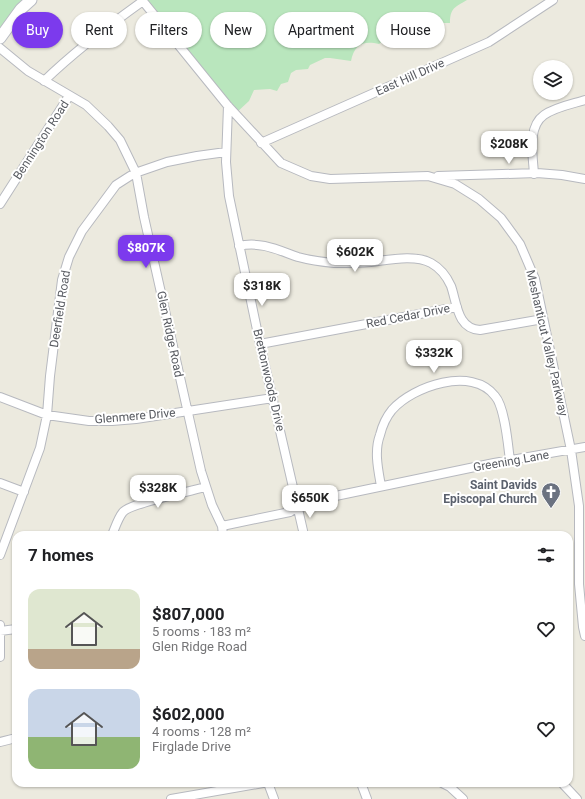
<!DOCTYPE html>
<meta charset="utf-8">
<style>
:root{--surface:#fff;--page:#f6f6f6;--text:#202124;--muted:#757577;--accent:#7c3aed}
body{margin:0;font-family:Roboto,sans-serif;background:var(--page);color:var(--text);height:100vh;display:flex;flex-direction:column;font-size:15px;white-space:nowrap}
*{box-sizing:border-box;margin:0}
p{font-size:13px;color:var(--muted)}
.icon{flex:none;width:22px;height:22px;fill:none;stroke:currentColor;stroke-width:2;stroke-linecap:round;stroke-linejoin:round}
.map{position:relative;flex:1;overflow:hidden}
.panel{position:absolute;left:12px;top:531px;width:561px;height:256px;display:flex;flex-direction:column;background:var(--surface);border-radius:12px;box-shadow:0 1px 3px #0004}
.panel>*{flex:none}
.hud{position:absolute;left:12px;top:12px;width:561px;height:36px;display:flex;gap:8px}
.fabs{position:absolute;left:533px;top:60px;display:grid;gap:8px}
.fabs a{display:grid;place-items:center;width:40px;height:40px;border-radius:50%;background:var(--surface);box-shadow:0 1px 3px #0004;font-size:20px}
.price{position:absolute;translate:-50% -34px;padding:0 9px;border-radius:8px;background:#fff;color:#222;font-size:13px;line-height:26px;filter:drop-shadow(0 1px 2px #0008)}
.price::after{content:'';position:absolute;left:50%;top:24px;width:12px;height:9px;margin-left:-6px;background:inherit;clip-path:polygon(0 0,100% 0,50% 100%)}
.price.selected{background:var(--accent);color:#fff}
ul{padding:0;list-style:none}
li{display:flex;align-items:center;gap:12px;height:100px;padding:0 16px}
li span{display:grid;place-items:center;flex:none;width:112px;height:80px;border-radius:12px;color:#555}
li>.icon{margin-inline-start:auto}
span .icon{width:48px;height:48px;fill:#fffc;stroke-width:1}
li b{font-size:17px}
h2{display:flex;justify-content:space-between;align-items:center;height:48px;padding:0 16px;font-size:17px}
.pill{padding:0 14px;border-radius:18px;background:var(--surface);box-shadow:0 1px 3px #0004;font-size:14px;line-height:36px}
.pill.selected{background:var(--accent);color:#fff}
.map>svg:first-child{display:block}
.green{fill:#b9e6bd}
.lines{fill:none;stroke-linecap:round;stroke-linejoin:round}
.minor-casing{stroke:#b7b9bf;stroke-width:10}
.secondary-casing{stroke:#b8bbc2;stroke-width:13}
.minor{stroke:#fff;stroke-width:8}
.secondary{stroke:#fff;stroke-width:11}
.labels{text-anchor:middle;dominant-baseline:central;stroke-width:4;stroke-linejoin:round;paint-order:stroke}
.street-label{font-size:12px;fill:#585b61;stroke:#fff}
.worship-label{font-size:12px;font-weight:bold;fill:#5b616d;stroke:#fff;text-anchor:end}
</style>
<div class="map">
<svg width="585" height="799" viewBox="0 0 585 799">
<rect width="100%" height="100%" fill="#eceadf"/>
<path class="green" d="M0 0H31L0 38Z
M142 0H467C455 7 450 8 450 23H421L417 26 414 34H397L392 38 384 40 379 44C363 40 354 45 351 61L330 58H325L310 65 308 69 296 70 291 73 288 82 281 84 277 91 270 89 254 90 249 101 235 114Z"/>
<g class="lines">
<g class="minor-casing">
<path id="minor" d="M142 0 228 106 281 163 311 176 330 179 428 176 455 184 479 199 501 218 520 244 535 279 571 450 579 506V584L583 627 585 636
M0 48 28 71 86 105 108 126 120 140 136 173 144 217 201 471 212 505 222 526 223 535
M44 81C75 51 108 26 143 1
M228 106 226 162 229 196 260 344 304 535
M261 143 489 42 553 0
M534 174C533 156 527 127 544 115 555 107 572 104 585 100
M438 176 537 173 562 175 585 179
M0 204 69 96
M239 246C260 241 278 250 298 257 309 260 322 262 334 263 346 263 358 263 371 262 388 260 415 254 431 263 440 268 447 277 451 286 457 303 457 329 480 330L543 319
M260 344 457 307
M0 397 47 415 89 421H112L136 419 273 398
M0 483 24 492
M381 486C378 469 374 451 380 435 382 427 387 416 392 410 413 386 472 366 495 396 505 407 508 445 510 461
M222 526 290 512 302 503 494 463 585 447
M112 535C115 528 118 518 123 512 131 503 191 491 206 487
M0 555 40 448 47 415 50 376 62 280 69 257 82 231 116 185 130 176 138 172 167 162 197 156 226 152
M0 625V657
M0 631 16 629
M0 742 16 738
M268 783 274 799
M361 783 367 799
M442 783 450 787 463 799
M562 783 577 799
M171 799 263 783"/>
</g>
<g class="secondary-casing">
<path id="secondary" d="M0 38 21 9 31 0"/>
</g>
<use href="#minor" class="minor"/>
<use href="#secondary" class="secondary"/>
</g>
<defs>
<g id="church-pin" transform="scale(1)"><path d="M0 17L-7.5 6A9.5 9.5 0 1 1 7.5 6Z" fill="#6b7280" stroke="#fff"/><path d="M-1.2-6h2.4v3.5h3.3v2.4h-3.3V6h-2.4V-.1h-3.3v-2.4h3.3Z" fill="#fff"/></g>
</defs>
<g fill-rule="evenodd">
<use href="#church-pin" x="551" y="492"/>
</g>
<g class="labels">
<g class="street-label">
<text transform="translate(410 77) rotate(-24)">East Hill Drive</text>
<text transform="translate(41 140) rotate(-57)">Bennington Road</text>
<text transform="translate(60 309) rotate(-81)">Deerfield Road</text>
<text transform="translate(408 316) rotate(-11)">Red Cedar Drive</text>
<text transform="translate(170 334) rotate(78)">Glen Ridge Road</text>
<text transform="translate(547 343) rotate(77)">Meshanticut Valley Parkway</text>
<text transform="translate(269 380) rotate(77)">Brettonwoods Drive</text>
<text transform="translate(135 416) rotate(-5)">Glenmere Drive</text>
<text transform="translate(511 461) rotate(-10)">Greening Lane</text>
</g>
<g class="worship-label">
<text x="537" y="485">Saint Davids<tspan x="537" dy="14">Episcopal Church</tspan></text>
</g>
</g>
</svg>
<div class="fabs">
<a><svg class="icon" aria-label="layers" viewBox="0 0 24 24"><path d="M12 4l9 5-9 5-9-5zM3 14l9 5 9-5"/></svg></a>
</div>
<b class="price" style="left:509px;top:165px">$208K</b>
<b class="price selected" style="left:146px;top:269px">$807K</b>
<b class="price" style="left:355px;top:273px">$602K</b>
<b class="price" style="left:262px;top:307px">$318K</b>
<b class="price" style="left:434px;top:374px">$332K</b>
<b class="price" style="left:158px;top:509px">$328K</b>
<b class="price" style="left:310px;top:519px">$650K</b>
<div class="hud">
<a class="pill selected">Buy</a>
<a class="pill">Rent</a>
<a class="pill">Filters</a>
<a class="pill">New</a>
<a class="pill">Apartment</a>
<a class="pill">House</a>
</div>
<section class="panel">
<h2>7 homes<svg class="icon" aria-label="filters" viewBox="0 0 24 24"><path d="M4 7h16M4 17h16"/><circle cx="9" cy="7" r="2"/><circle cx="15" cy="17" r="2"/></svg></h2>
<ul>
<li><span style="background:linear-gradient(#dfe7d0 75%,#b9a48a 0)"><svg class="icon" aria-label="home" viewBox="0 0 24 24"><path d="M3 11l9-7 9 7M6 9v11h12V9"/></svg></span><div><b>$807,000</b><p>5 rooms · 183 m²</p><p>Glen Ridge Road</p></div><svg class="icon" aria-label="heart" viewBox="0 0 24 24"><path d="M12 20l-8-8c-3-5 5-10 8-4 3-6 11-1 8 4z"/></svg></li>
<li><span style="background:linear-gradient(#c9d6e8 60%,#8fb573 0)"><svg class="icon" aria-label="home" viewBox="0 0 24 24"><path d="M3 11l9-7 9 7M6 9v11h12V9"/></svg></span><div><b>$602,000</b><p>4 rooms · 128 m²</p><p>Firglade Drive</p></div><svg class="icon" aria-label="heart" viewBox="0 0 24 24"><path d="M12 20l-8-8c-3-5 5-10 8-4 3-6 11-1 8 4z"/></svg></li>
</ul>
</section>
</div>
